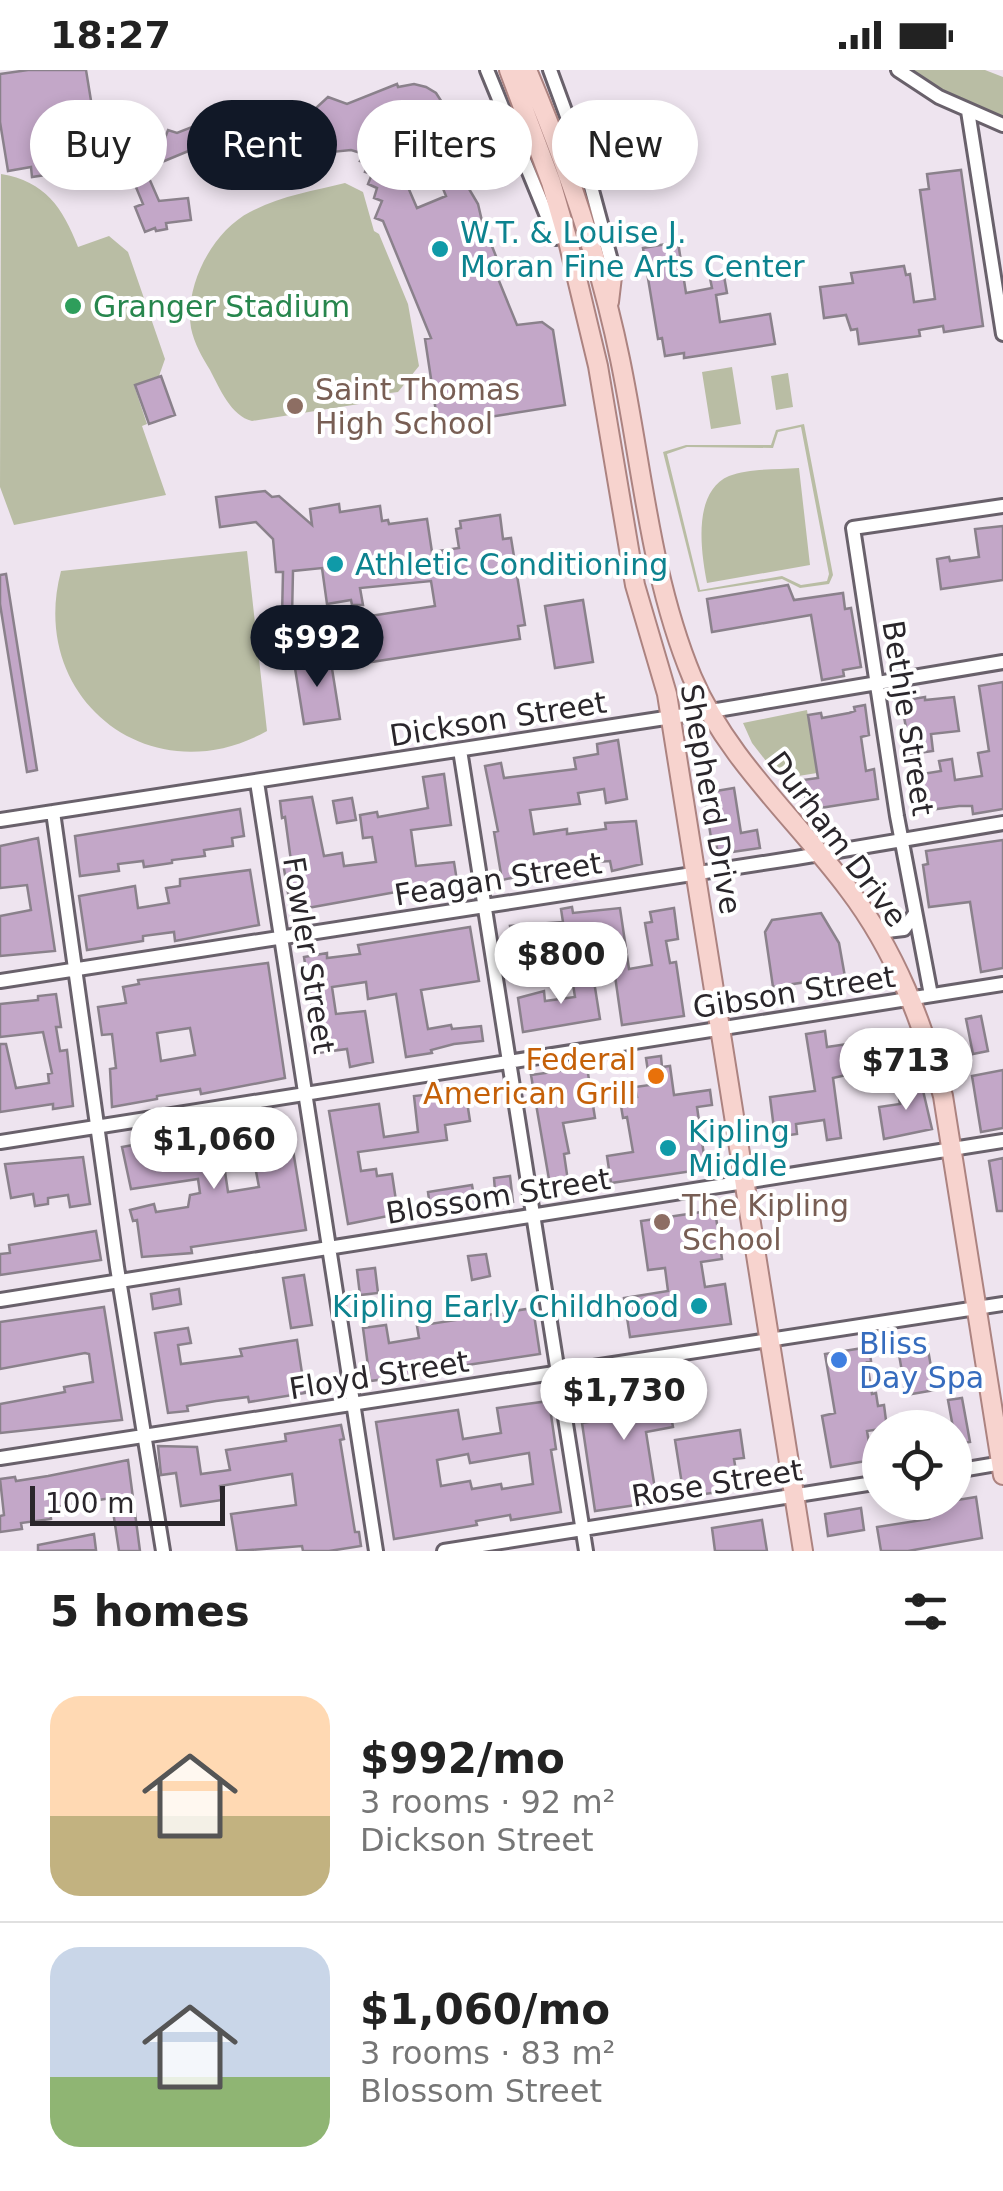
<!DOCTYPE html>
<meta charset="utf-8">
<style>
:root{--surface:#fff;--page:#f2f2f2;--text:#222;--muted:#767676;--line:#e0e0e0;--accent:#111827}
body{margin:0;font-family:"DejaVu Sans",sans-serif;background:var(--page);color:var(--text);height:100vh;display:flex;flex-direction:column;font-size:38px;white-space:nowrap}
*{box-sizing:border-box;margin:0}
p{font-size:32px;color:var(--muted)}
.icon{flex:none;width:55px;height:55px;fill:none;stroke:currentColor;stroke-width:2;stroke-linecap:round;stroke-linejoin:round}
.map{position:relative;height:1481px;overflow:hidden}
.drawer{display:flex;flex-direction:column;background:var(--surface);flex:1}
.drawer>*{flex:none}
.top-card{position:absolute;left:30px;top:30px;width:945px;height:90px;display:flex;gap:20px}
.controls{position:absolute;left:862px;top:1340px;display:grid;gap:20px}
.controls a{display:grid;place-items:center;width:110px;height:110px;border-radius:50%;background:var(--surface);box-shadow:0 5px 15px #0003;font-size:50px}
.scale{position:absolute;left:30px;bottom:25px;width:195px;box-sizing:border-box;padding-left:10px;border:5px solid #2a262b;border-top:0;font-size:28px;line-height:35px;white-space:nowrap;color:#2a262b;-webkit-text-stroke:8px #fff;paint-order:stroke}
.price{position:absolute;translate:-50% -85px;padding:0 22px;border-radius:35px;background:#fff;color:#222;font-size:32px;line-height:65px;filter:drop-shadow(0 2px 5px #0008)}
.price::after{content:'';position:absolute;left:50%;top:60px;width:30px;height:22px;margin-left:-15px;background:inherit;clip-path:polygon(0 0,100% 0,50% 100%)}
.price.on{background:var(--accent);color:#fff}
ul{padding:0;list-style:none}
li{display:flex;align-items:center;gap:30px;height:250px;padding:0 50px}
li+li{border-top:2px solid var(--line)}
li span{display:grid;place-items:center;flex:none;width:280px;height:200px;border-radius:30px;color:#555}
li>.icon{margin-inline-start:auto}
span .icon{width:120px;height:120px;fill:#fffc;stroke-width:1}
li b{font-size:42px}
h2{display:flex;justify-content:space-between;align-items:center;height:120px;padding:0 50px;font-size:42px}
.pill{padding:0 35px;border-radius:45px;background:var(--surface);box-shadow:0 5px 15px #0003;font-size:35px;line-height:90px}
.pill.on{background:var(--accent);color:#fff}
.status{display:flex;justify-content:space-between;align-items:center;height:70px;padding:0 50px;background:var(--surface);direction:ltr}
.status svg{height:28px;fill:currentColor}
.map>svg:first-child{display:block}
.green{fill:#b9bda4;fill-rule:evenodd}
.building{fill:#c3a7c8;stroke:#8a818b;stroke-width:2.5;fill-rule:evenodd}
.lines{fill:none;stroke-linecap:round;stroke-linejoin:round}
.minor-casing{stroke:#69616b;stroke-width:18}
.major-casing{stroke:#ac8380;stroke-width:22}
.minor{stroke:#fff;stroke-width:12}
.major{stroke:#f7d3ce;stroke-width:18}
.culture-dot{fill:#0f9aa8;stroke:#fff;stroke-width:4}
.leisure-dot{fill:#2e9e5b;stroke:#fff;stroke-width:4}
.education-dot{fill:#8d6e63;stroke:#fff;stroke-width:4}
.food-dot{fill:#e8710a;stroke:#fff;stroke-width:4}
.shop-dot{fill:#3f7fe0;stroke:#fff;stroke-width:4}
.labels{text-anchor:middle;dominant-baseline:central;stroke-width:8;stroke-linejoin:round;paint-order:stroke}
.culture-label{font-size:30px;fill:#0d838f;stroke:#fff;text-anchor:start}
.leisure-label{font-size:30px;fill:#27864d;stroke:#fff;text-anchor:start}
.education-label{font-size:30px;fill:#785e54;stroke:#fff;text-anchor:start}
.street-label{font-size:30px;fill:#2a262b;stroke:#fff}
.food-label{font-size:30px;fill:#c56008;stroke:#fff;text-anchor:end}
.shop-label{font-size:30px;fill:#366cbe;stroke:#fff;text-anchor:start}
</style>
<div class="status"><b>18:27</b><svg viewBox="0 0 49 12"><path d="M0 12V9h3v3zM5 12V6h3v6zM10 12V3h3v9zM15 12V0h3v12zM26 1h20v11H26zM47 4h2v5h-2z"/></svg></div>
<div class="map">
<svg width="1003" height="1481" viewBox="0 0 1003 1481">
<rect width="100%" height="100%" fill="#eee4ef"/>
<path class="green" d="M909 0H985L1003 7V49L963 32Z
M1 104C45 111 63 138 78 177L109 166 128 182 165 289 159 306 134 315 147 354 142 356 166 425 14 455 0 417Z
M345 113 363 122 374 161 379 164 408 234 419 296 398 322 359 327V334L252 351C231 346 220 319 210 300 202 287 194 273 191 258 184 215 213 161 250 142 280 126 313 121 345 113Z
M732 297 741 354 711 359 702 302Z
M788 303 793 337 776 340 771 306Z
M804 354 833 505 829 514 800 518 782 509 698 522 663 382 686 375H771L776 360ZM801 357 829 504 827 511 801 515 782 506 700 520 667 384 687 377 773 378 778 362Z
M799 398 810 495 707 513C701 482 692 422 729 406 749 398 777 400 799 398Z
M247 481 267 661C151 726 27 629 61 501Z
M807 640 817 703 780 709 752 673 743 653Z"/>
<path class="building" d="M28 0H86L103 104 80 108 79 100 32 107 31 97 8 101 0 52V4Z
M397 14 398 17 414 14 426 17 436 23 445 37 448 36 473 96 459 102 478 134 482 151 503 204 497 206 517 255 542 252 553 260 565 335 438 355 425 269 431 268 383 151 375 148 382 131 374 128 377 118 368 114 372 104 365 102 368 94 360 91 364 84 351 80 332 82 331 78 258 72 261 35 315 39 328 27 347 34ZM414 47 446 126 417 138 392 80 363 68Z
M207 51 215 70 145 99 159 131 188 128 191 150 166 153 167 159 156 161 155 158 145 162 135 137 143 134 123 86 165 68 168 60 177 63Z
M961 100 983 256 944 262 943 256 919 260 920 266 859 274 857 259 851 260 846 245 824 248 820 217 853 213 851 203 904 196 906 205 910 204 914 232 935 229 920 120 929 119 927 104Z
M678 172 686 223 712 218 710 208 724 206 727 223 716 225 720 252 770 244 775 274 684 288V283L665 286 662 268 658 269 643 178Z
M161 306 175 345 149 354 135 315Z
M265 421 272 427 279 426 312 455 310 439 339 434 340 442 380 436 382 451 388 450 389 454 427 449 432 482 459 478 456 459 461 458 460 451 500 445 503 469 511 468 525 555 518 556 520 569 365 593 357 548 435 536 431 511 360 518 363 535H352L351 530 327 534 322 498 293 501 292 547H282L283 502H276L273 469 256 452 220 457 216 427Z
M1003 456V510L941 519 937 489 949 487 950 491 979 487 975 459Z
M6 504 37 700 27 702 0 534V505Z
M788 515 794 530 843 523 845 539 851 538 861 597 843 600 844 606 822 610 811 545 712 562 707 529Z
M583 530 593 592 555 598 545 536Z
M330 586 340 649 304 654 294 592Z
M1003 612V739L973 744 972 736H959L922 741 916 705 941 701 939 691 952 689 955 710 982 706 978 683 989 681 979 616Z
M925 627V630L954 627 959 661 931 664 933 681 911 684 901 631Z
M865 635 869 665 861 667 866 701 874 699 878 729 807 740 803 710 818 708 808 645 821 643 822 648 849 643 855 641 854 637Z
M618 670 627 729 606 733 604 719 578 723 580 734 530 740 534 764 567 759V764L606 759 605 753 636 751 642 794 612 801 610 791 584 793 502 810 494 762 498 761 485 696 501 693 504 708 576 699 574 688 598 684 597 674Z
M444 704 451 755 411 760 416 796 454 792 457 811 291 841 283 793 291 791 285 747 282 748 280 731 312 727 324 786 342 783 344 796 376 792 372 767 363 768 360 745 377 742 378 747 428 738 423 707Z
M734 718 741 763 757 760 760 778 718 784 715 767 711 768 704 723Z
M352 728 356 750 337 753 333 731Z
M240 739 244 766 232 768 233 776 204 780 205 786 172 790V793L144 797 143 791 118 794 119 801 80 806 75 766Z
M38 768 55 881 0 886V846L31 840 27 815 0 818V776Z
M1003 770V898L981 902 970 832 929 837 923 795 928 794 926 781Z
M250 800 259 855 175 871 174 862 143 866V871L87 880 79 826 135 816 138 838 169 833 166 818 180 816V809Z
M572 837 573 843 620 838 629 899 652 895 645 853 652 852 650 842 674 838 678 869 666 871 670 893 676 892 684 946 622 955 613 892 600 894 596 870 565 875 566 884 538 889 540 898 518 902 510 856 563 852 561 839Z
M821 843 839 873 845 907 837 908 838 913 821 915 820 910 773 917 765 862 772 850Z
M470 857 479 911 421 920 428 959 451 955 452 959 481 956 483 971 454 974 431 980 432 983 406 987 396 924 368 929 366 912 332 917 336 944 365 941 373 992 350 997 347 979 317 983 315 963H319L316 938 312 939 304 887 327 883V888L360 884 358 875Z
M268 893 285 1008 201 1024 200 1019 157 1026V1029L112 1037 110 999 116 998 112 964 102 965 98 937 126 933 123 917 139 914 138 910ZM190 958 195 985 161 991 157 963Z
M593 905 600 949 523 962 518 928 544 921 545 931 575 927 572 908Z
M56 924 61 957H56L60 981 67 980 73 1036 53 1039V1034L0 1042V974H6L16 1018 49 1013 48 1004 52 1003 43 962 0 967V934L38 930V926Z
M981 946 988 981 973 984 966 949Z
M825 961 827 977 861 972 860 966 890 961 899 993 833 1008 841 1068 827 1070 824 1050 796 1054 797 1064 775 1067 770 1027 815 1021 806 964Z
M661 986 662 997 670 996 674 1025 710 1020 712 1035 697 1037 706 1099 611 1113 607 1086 633 1082 627 1047 623 1048 620 1030 637 1027 635 1017 650 1015 646 988Z
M587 997 595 1048 563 1053 569 1083 564 1084 569 1118 551 1121 531 1005Z
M1003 1000V1058L981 1062 972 1006Z
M921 1012 932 1059 884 1069 879 1037 900 1034 897 1016Z
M441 1023 442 1029 466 1025 470 1051 445 1055 447 1070 358 1082 361 1101 376 1099 377 1106 392 1104 398 1144 348 1154 329 1041 379 1034 384 1067 418 1062 414 1026Z
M279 1049 284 1081 293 1080 306 1160 191 1177 192 1183 142 1187 137 1150 133 1151 130 1140 154 1134 156 1142 188 1137 190 1125 200 1123 198 1109 131 1119 122 1077 204 1062 234 1060 238 1094 224 1095 228 1122 259 1117 254 1091 270 1088 265 1051Z
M83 1087 90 1134 70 1137 68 1125 48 1128V1134L35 1136 33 1124 11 1128 5 1094Z
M1003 1088V1141H997L989 1091Z
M510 1106 513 1132 496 1134 494 1108Z
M472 1115 476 1137 431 1144 428 1122Z
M715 1140 722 1189 701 1192 705 1217 725 1214 731 1254 630 1267 624 1228 668 1221 665 1198 648 1200 641 1151Z
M96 1161 101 1190 0 1205V1184L10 1183 9 1175Z
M486 1184 490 1206 472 1210 468 1186Z
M375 1198 378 1223 360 1225 357 1200Z
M304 1205 312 1255 291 1258 283 1208Z
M179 1219 181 1234 153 1239 151 1224Z
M104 1237 122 1350 0 1363V1334L65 1322 64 1317 93 1312 89 1284 85 1283 0 1299V1252Z
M533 1238 540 1284 454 1297V1294L422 1300 423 1304 370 1311 363 1258 386 1255 389 1273 419 1268 417 1256Z
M188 1258 191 1273 178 1275 181 1294 242 1286 240 1279 297 1270 305 1323 249 1332 248 1327 216 1331 187 1336 188 1341 168 1343 155 1263Z
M926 1268 935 1320 906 1325 897 1273Z
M869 1277 871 1291 867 1292 872 1324 876 1323 878 1336 884 1335 887 1358 867 1361 872 1390 831 1397 822 1346 835 1343 825 1284Z
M665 1312 673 1357 646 1362 657 1432 595 1441 582 1353 588 1352 583 1323Z
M962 1328 970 1372 956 1374 948 1330Z
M549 1331 556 1379 551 1380 561 1442 511 1450 510 1445 476 1451 477 1455 394 1469 376 1352 458 1340 463 1369 501 1363 497 1338ZM529 1383 533 1414 502 1419 501 1414 472 1419 470 1411 441 1416 437 1390 468 1384 470 1393Z
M341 1355 344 1369 340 1370 355 1462H359L361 1476 329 1481H303L302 1476 237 1481 231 1444 296 1435 292 1404 220 1416 222 1430 181 1436 176 1403 161 1405 158 1376 197 1377 201 1404 230 1400 226 1380 286 1371 285 1364Z
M740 1360 744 1388 734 1389 739 1419 684 1427 675 1370Z
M128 1390 140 1481H119L111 1428 50 1438 51 1449 21 1453 22 1459 0 1462V1446L4 1445 0 1409 15 1407 16 1411 48 1406Z
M976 1427 982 1468 908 1481H881L877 1457 929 1449 926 1435Z
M861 1438 864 1460 828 1466 825 1444Z
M762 1450 767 1481H715L712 1458Z
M94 1464 96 1480 38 1481V1475Z"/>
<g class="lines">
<g class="minor-casing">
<path id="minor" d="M487 0 556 168
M550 0 586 98 613 198
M898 0 939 27 1003 55
M968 41 1003 264
M460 680 586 1481
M257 712 376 1481
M53 742 117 1197 163 1481
M0 750 711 641 1003 592
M878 862 904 859 914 845
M0 911 796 788 1003 753
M931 925 897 746 853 458 1003 436
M0 1072 1003 914
M0 1230 1003 1071
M0 1388 1003 1234
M955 1401 1003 1393
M444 1481 880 1412"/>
</g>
<g class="major-casing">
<path id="major" d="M509 0 551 112 568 171 598 296 635 515 667 624 803 1481
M527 0C566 92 600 192 620 289 642 395 650 506 692 607 727 689 796 749 849 820 896 882 922 952 943 1026L1003 1405
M609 232 613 198"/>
</g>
<use href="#minor" class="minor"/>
<use href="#major" class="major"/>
</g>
<g class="culture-dot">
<circle cx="440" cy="179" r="10"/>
<circle cx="335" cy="494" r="10"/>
<circle cx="668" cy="1078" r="10"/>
<circle cx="699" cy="1236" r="10"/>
</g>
<circle class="leisure-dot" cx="73" cy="236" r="10"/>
<g class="education-dot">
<circle cx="295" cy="336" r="10"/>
<circle cx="662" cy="1152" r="10"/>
</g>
<circle class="food-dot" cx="656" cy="1006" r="10"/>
<circle class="shop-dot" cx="839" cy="1290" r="10"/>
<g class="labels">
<g class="culture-label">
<text x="460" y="162">W.T. &amp; Louise J.<tspan x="460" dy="34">Moran Fine Arts Center</tspan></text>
<text x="355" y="494">Athletic Conditioning</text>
<text x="688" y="1061">Kipling<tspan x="688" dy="34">Middle</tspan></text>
<text x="679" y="1236" text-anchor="end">Kipling Early Childhood</text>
</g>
<g class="leisure-label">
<text x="93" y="236">Granger Stadium</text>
</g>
<g class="education-label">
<text x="315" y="319">Saint Thomas<tspan x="315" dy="34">High School</tspan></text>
<text x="682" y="1135">The Kipling<tspan x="682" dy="34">School</tspan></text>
</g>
<g class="street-label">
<text transform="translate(908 648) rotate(81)">Bethje Street</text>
<text transform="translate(498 649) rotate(-9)">Dickson Street</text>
<text transform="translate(711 729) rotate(80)">Shepherd Drive</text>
<text transform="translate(837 769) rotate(53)">Durham Drive</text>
<text transform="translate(498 809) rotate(-9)">Feagan Street</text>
<text transform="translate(309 885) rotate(81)">Fowler Street</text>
<text transform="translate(794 922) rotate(-9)">Gibson Street</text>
<text transform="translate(498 1126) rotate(-9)">Blossom Street</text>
<text transform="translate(379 1305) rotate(-9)">Floyd Street</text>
<text transform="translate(717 1413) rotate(-9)">Rose Street</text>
</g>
<g class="food-label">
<text x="636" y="989">Federal<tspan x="636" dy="34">American Grill</tspan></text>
</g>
<g class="shop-label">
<text x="859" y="1273">Bliss<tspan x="859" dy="34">Day Spa</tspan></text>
</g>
</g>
</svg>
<div class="controls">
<a><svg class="icon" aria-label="locate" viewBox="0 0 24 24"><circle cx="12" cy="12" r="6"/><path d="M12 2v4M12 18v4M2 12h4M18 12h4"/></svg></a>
</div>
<div class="scale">100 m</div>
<b class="price on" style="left:317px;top:620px">$992</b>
<b class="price" style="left:561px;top:937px">$800</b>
<b class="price" style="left:906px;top:1043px">$713</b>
<b class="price" style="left:214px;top:1122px">$1,060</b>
<b class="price" style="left:624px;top:1373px">$1,730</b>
<div class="top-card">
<a class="pill">Buy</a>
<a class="pill on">Rent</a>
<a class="pill">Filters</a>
<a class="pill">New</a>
</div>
</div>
<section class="drawer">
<h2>5 homes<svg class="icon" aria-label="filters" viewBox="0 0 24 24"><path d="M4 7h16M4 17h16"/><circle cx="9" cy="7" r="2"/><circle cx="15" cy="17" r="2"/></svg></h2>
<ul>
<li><span style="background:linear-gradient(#ffd9b3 60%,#c2b280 0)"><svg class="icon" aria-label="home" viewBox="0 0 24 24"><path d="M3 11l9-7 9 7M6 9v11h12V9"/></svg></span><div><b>$992/mo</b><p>3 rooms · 92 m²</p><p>Dickson Street</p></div></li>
<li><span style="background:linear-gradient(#c9d6e8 65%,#8fb573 0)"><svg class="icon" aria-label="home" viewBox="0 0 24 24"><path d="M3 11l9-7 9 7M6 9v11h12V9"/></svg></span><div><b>$1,060/mo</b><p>3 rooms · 83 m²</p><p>Blossom Street</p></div></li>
</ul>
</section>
